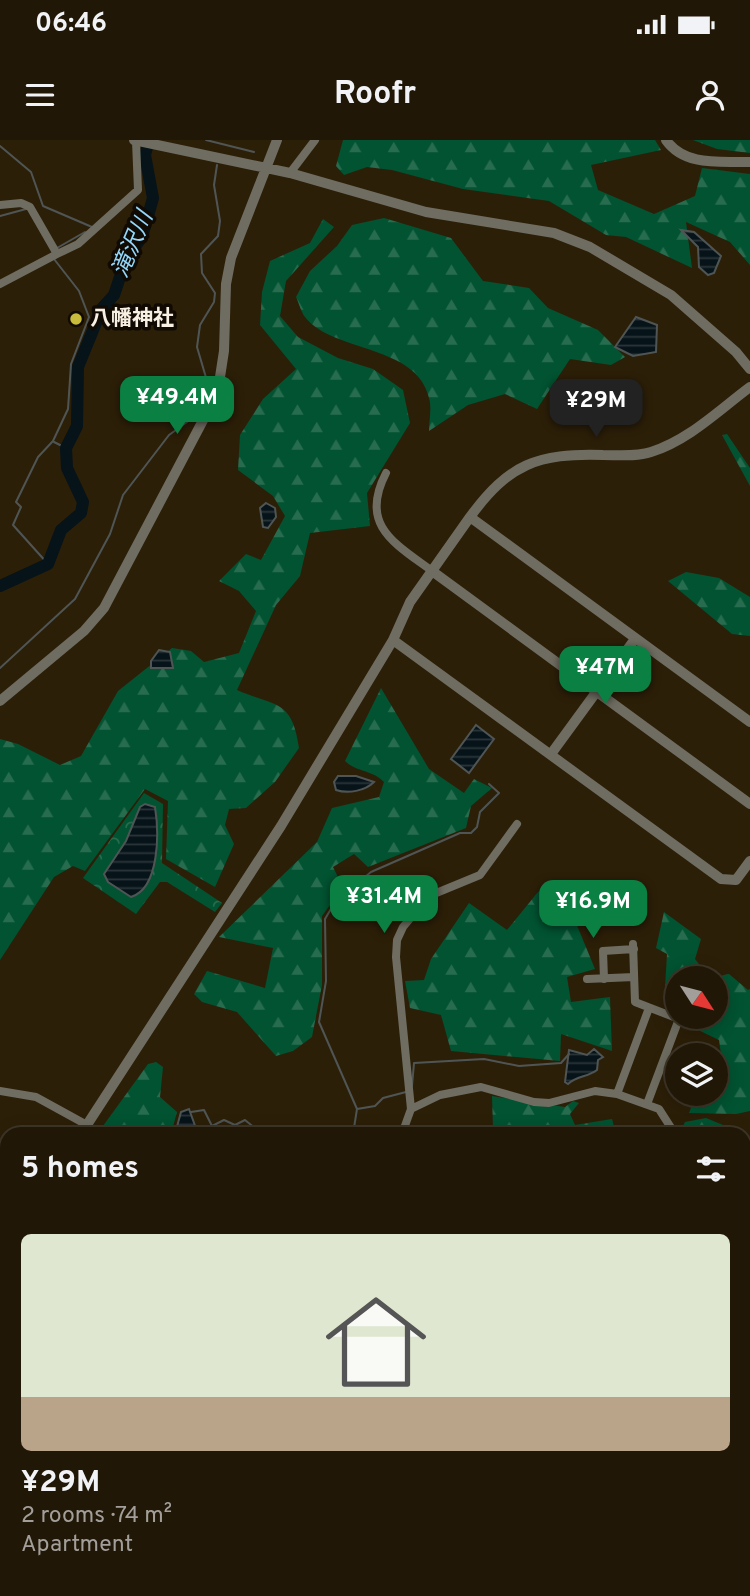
<!DOCTYPE html>
<meta charset="utf-8">
<style>
:root{--surface:#211706;--page:#2d2414;--text:#f1f3f6;--muted:#a29f9b;--line:#3e3628;--accent:#0b8043}
body{margin:0;font-family:Overpass,"Noto Sans JP",sans-serif;background:var(--page);color:var(--text);height:100vh;display:flex;flex-direction:column;font-size:26px;white-space:nowrap}
*{box-sizing:border-box;margin:0}
p{font-size:23px;color:var(--muted)}
.icon{flex:none;width:38px;height:38px;fill:none;stroke:currentColor;stroke-width:2;stroke-linecap:round;stroke-linejoin:round}
.map{position:relative;flex:1;overflow:hidden}
.panel{position:absolute;left:0px;top:987px;width:751px;height:469px;display:flex;flex-direction:column;background:var(--surface);border-radius:21px 21px 0 0;box-shadow:0 4px 18px #0003,0 0 0 2px var(--line)}
.panel>*{flex:none}
.needle{width:46px;rotate:126deg}
.fabs{position:absolute;left:665px;top:826px;display:grid;gap:14px}
.fabs a{display:grid;place-items:center;width:63px;height:63px;border-radius:50%;background:var(--surface);box-shadow:0 4px 18px #0003,0 0 0 2px var(--line);font-size:35px}
.price{position:absolute;translate:-50% -60px;padding:0 16px;border-radius:14px;background:var(--accent);color:#fff;font-size:23px;line-height:46px;filter:drop-shadow(0 2px 4px #0008)}
.price::after{content:'';position:absolute;left:50%;top:42px;width:21px;height:16px;margin-left:-10px;background:inherit;clip-path:polygon(0 0,100% 0,50% 100%)}
.price.on{background:#222;color:#fff}
ul{padding:0;list-style:none}
li{display:grid;align-content:center;gap:14px;height:371px;padding:0 21px}
li span{display:grid;place-items:center;height:217px;border-radius:10px;color:#555}
li>.icon{margin-inline-start:auto}
span .icon{width:126px;height:126px;fill:#fffc;stroke-width:1}
li b{font-size:30px}
h2{display:flex;justify-content:space-between;align-items:center;height:84px;padding:0 21px;font-size:30px}
.status{display:flex;justify-content:space-between;align-items:center;height:49px;padding:0 35px;background:var(--surface);direction:ltr}
.status svg{height:19px;fill:currentColor}
header{display:flex;justify-content:space-between;align-items:center;height:91px;padding:0 21px;background:var(--surface);font-size:32px;font-weight:700}
.map>svg:first-child{display:block}
.forest{fill:url(#forest-firs)}
.park{fill:url(#park-crowns)}
.water{fill:url(#water-rules);stroke:#4f5555;stroke-width:2}
.lines{fill:none;stroke-linecap:round;stroke-linejoin:round}
.stream{stroke:#4f5555;stroke-width:2}
.river{stroke:#061319;stroke-width:12}
.minor{stroke:#6f6d61;stroke-width:8}
.tertiary{stroke:#6f6d61;stroke-width:10}
.trunk{stroke:#cec8ac;stroke-width:12}
.poi-dot{fill:#c8bb3b;stroke:#100a03;stroke-width:2.5}
.labels{text-anchor:middle;dominant-baseline:central;stroke-width:7;stroke-linejoin:round;paint-order:stroke}
.poi-label{font-size:21px;font-weight:bold;fill:#f8f0e2;stroke:#100a03;text-anchor:start}
.water-label{font-size:23px;font-style:italic;fill:#92d7fc;stroke:#100a03}
</style>
<div class="status"><b>06:46</b><svg viewBox="0 0 49 12"><path d="M0 12V9h3v3zM5 12V6h3v6zM10 12V3h3v9zM15 12V0h3v12zM26 1h20v11H26zM47 4h2v5h-2z"/></svg></div>
<header><svg class="icon" aria-label="menu" viewBox="0 0 24 24"><path d="M4 6h16M4 12h16M4 18h16"/></svg>Roofr<svg class="icon" aria-label="person" viewBox="0 0 24 24"><circle cx="12" cy="8" r="4"/><path d="M4 21q1-7 8-7t8 7"/></svg></header>
<div class="map">
<svg width="750" height="1456" viewBox="0 0 750 1456">
<defs>
<pattern id="forest-firs" width="22" height="20" patternUnits="userSpaceOnUse" patternTransform="scale(1.75)"><rect width="22" height="20" fill="#015331"/><path d="M5 1l3.5 6h-7zM16 11l3.5 6h-7z" fill="#276c4f"/></pattern>
<pattern id="park-crowns" width="20" height="18" patternUnits="userSpaceOnUse" patternTransform="scale(1.75)"><rect width="20" height="18" fill="#015331"/><path d="M2 6a3 3 0 1 1 6 0M12 15a3 3 0 1 1 6 0" fill="none" stroke="#276c4f"/></pattern>
<pattern id="water-rules" width="6" height="5" patternUnits="userSpaceOnUse" patternTransform="scale(1.75)"><rect width="6" height="5" fill="#061319"/><path d="M0 2.5h6" fill="none" stroke="#2b363a"/></pattern>
</defs>
<rect width="100%" height="100%" fill="#2c1f08"/>
<path class="forest" d="M343 0H655L661 10 591 25 598 50 654 74 695 56 702 28 750 34V125L730 102 686 82 692 128 626 97 606 95 549 61 463 49 392 30 367 27 344 35 336 26Z
M693 0H750V13L717 9Z
M384 78 451 98 483 141 529 148 548 168 598 190 625 217 611 225 570 219 537 269 505 254 468 265 429 291C429 281 432 268 429 258 417 204 333 213 305 177 301 172 299 163 296 157L310 131 337 106 352 85Z
M323 79 334 87 286 141 280 176 298 197 338 218 373 229 403 250 410 283 367 353 370 386 310 393 300 436 276 465 237 550C276 567 292 559 299 608L275 642 246 668 229 669 225 685 234 704 215 747 166 719 168 661 145 649 85 731 73 726 54 737 0 820V599L18 604 60 625 81 616 118 551 172 508 191 511 204 522 239 513 256 471 239 451 219 441 246 414 261 420 285 376 273 356 238 330 240 295 263 259 296 229 260 185 262 152 270 121 310 103Z
M727 294 750 328V346L722 295Z
M686 432 719 438 750 457V496L732 494 668 441Z
M381 548 429 629 464 653 474 639 492 648 471 666 466 688 368 727 354 714 333 727 343 747 322 776V845L312 897 293 911 276 916 237 872 202 862 194 854 207 831 265 848 273 808 219 797 317 702 332 668 379 657 384 642C373 630 356 632 345 621Z
M566 740 551 776 576 783 595 829 567 837 571 862 610 857 612 911 561 894 560 921 451 911 441 875 410 868 405 841 424 840 431 819 469 763 507 790 538 752Z
M664 772 701 799 695 819 710 838 729 834 748 850 750 849V971L736 974 689 973 692 965H703L711 954H716V947L724 935 719 900 698 890V877H716V838H677V854L665 848 667 814 656 808Z
M156 922 163 927 160 957 177 972 171 994H113L103 986 148 924Z
M492 956 565 967 573 961 579 963 570 974 575 985 612 979 616 994H488L493 988Z
M706 978 723 985 727 994 680 992 685 982Z
M750 1010V1047L744 1048V1012Z
M0 1359 7 1361V1412L0 1413Z
M37 1449H305V1456H24Z"/>
<path class="park" d="M144 653 163 664 162 723 222 763 215 772 167 742H160L136 774 83 738Z
M518 1449H685L689 1456H530Z"/>
<path class="water" d="M681 90 694 92 721 116 714 133 708 135 699 127 698 107Z
M636 177 657 185 656 212 633 216 615 207Z
M266 363 275 368 276 377 268 388 263 387 260 368Z
M159 510 170 512 173 528H151V521Z
M476 585 494 599 469 633 451 619Z
M338 636H356L374 642C365 651 348 654 336 650L334 642Z
M145 664 155 667C159 692 160 748 131 757L108 742 104 734 126 701 140 667Z
M594 909 603 917 598 920 597 930C588 937 576 936 568 944L565 942 569 910 587 915Z
M189 969 198 994H175L181 972Z"/>
<g class="lines">
<path class="stream" d="M206 0 254 12
M0 6 31 32 43 66 92 87
M0 76 26 69
M57 108 85 92
M54 302 66 308
M48 424 13 385 21 367 16 362 38 317 53 301 68 269 71 224 89 177 79 151 54 119
M0 528 75 459 110 394 123 355 169 295 187 282 207 241 197 207 200 185 214 162 215 153 202 133 201 114 218 96 220 81 214 45 217 25
M412 946 414 923 484 919 519 926 561 923 569 914
M357 969 375 966 383 958 406 952
M191 972 204 970 212 986 224 980 235 985 245 980 262 994
M353 994 357 969 319 882 326 841 325 779 341 752 349 750 371 732 460 693H471L477 687 480 672 499 653 489 644
M366 1449 368 1456
M320 1456 321 1449"/>
<path class="river" d="M0 446 48 424 61 390 81 373 83 362 67 328 66 308 77 286 78 227 102 168 114 155 126 119 142 97 153 58 145 15 149 0"/>
<path class="minor" d="M290 33 315 0
M0 65 21 63 30 67 57 114 78 104 138 50 136 1
M0 144 57 114
M386 333C359 385 394 403 432 431
M633 804 635 862 679 879 647 964
M587 839 634 837
M604 839 603 811 634 809
M0 951 36 957 87 985
M617 954 649 868
M411 969 396 817 397 800 403 787 429 756 480 735 517 684
M402 994 411 969 440 955 481 947 534 962 549 963 595 951 617 954 659 969 675 994
M744 1213 750 1215
M744 1239 750 1231
M744 1282 750 1285
M744 1336H750
M385 1449 386 1456
M690 1449 694 1456"/>
<path class="tertiary" d="M134 0 290 33 426 72 554 93 590 107 671 155 736 212 750 229
M666 0C685 27 721 21 750 22
M470 377C509 324 537 313 603 315 618 315 636 317 651 312 689 300 719 270 750 247
M432 431 750 664
M0 561 84 491 104 468 209 269 220 237 224 211 226 144 231 118 277 0
M750 582 470 377 410 462 393 500 721 739 736 740 750 721
M551 614 635 499
M81 994 281 686 393 500
M0 1127 7 1116
M442 1456 444 1449"/>
<path class="trunk" d="M744 1080 750 1074
M0 1435 7 1433"/>
</g>
<circle class="poi-dot" cx="76" cy="179" r="7"/>
<g class="labels">
<g class="poi-label">
<text x="90" y="179">八幡神社</text>
</g>
<g class="water-label">
<text transform="translate(134 105) rotate(-67)">滝沢川</text>
</g>
</g>
</svg>
<div class="fabs">
<a><svg class="needle" viewBox="-14 -14 28 28"><path d="M0-13l5 13h-10z" fill="#e53935"/><path d="M0 13l5-13h-10z" fill="#a29f9b"/></svg></a>
<a><svg class="icon" aria-label="layers" viewBox="0 0 24 24"><path d="M12 4l9 5-9 5-9-5zM3 14l9 5 9-5"/></svg></a>
</div>
<b class="price" style="left:177px;top:296px">¥49.4M</b>
<b class="price on" style="left:596px;top:299px">¥29M</b>
<b class="price" style="left:605px;top:566px">¥47M</b>
<b class="price" style="left:384px;top:795px">¥31.4M</b>
<b class="price" style="left:593px;top:800px">¥16.9M</b>
<section class="panel">
<h2>5 homes<svg class="icon" aria-label="filters" viewBox="0 0 24 24"><path d="M4 7h16M4 17h16"/><circle cx="9" cy="7" r="2"/><circle cx="15" cy="17" r="2"/></svg></h2>
<ul>
<li><span style="background:linear-gradient(#dfe7d0 75%,#b9a48a 0)"><svg class="icon" aria-label="home" viewBox="0 0 24 24"><path d="M3 11l9-7 9 7M6 9v11h12V9"/></svg></span><div><b>¥29M</b><p>2 rooms · 74 m²</p><p>Apartment</p></div></li>
</ul>
</section>
</div>
